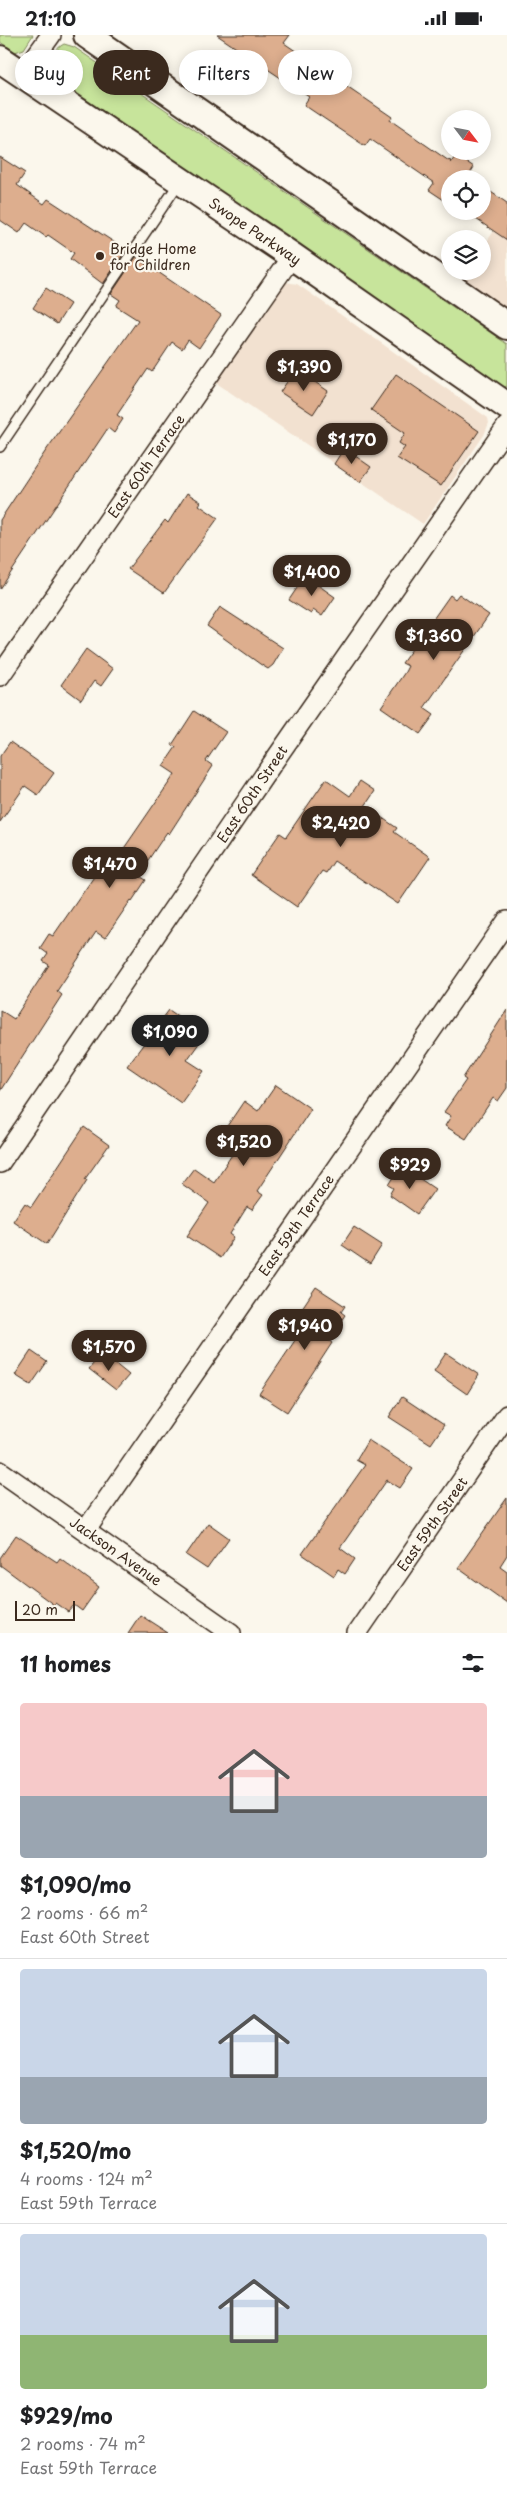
<!DOCTYPE html>
<meta charset="utf-8">
<style>
:root{--surface:#fff;--page:#f6f6f6;--text:#202124;--muted:#757577;--line:#e0e0e0;--accent:#3b2a1e}
body{margin:0;font-family:"Playpen Sans",sans-serif;background:var(--page);color:var(--text);height:100vh;display:flex;flex-direction:column;font-size:19px;white-space:nowrap}
*{box-sizing:border-box;margin:0}
p{font-size:16px;color:var(--muted)}
.icon{flex:none;width:28px;height:28px;fill:none;stroke:currentColor;stroke-width:2;stroke-linecap:round;stroke-linejoin:round}
.map{position:relative;height:1598px;overflow:hidden}
.side{display:flex;flex-direction:column;background:var(--surface);flex:1}
.side>*{flex:none}
.banner{position:absolute;left:15px;top:15px;width:478px;height:45px;display:flex;gap:10px}
.needle{width:32px;rotate:122deg}
.tools{position:absolute;left:441px;top:75px;display:grid;gap:10px}
.tools a{display:grid;place-items:center;width:50px;height:50px;border-radius:50%;background:var(--surface);box-shadow:0 2px 12px #0003;font-size:25px}
.scale{position:absolute;left:15px;bottom:12px;width:60px;box-sizing:border-box;padding-left:5px;border:2px solid #3b2a1e;border-top:0;font-size:14px;line-height:18px;white-space:nowrap;color:#3b2a1e;-webkit-text-stroke:4px #fbf7ec;paint-order:stroke}
.price{position:absolute;translate:-50% -42px;padding:0 11px;border-radius:18px;background:var(--accent);color:#fff;font-size:16px;line-height:32px;filter:drop-shadow(0 1px 2px #0008)}
.price::after{content:'';position:absolute;left:50%;top:30px;width:15px;height:11px;margin-left:-8px;background:inherit;clip-path:polygon(0 0,100% 0,50% 100%)}
.price.selected{background:#222;color:#fff}
ul{padding:0;list-style:none}
li{display:grid;align-content:center;gap:10px;height:265px;padding:0 20px}
li+li{border-top:1px solid var(--line)}
li span{display:grid;place-items:center;height:155px;border-radius:5px;color:#555}
li>.icon{margin-inline-start:auto}
span .icon{width:90px;height:90px;fill:#fffc;stroke-width:1}
li b{font-size:21px}
h2{display:flex;justify-content:space-between;align-items:center;height:60px;padding:0 20px;font-size:21px}
.tag{padding:0 18px;border-radius:22px;background:var(--surface);box-shadow:0 2px 12px #0003;font-size:18px;line-height:45px}
.tag.selected{background:var(--accent);color:#fff}
.status{display:flex;justify-content:space-between;align-items:center;height:35px;padding:0 25px;background:var(--surface);direction:ltr}
.status svg{height:14px;fill:currentColor}
.map>svg:first-child{display:block}
.built{fill:#f2e1d0}
.green{fill:#c7e49b;stroke:#81875c}
.building{fill:#ddae8e;stroke:#3b2a1e}
.lines{fill:none;stroke-linecap:round;stroke-linejoin:round}
.lane-casing{stroke:#3b2a1e;stroke-width:12}
.street-casing{stroke:#3b2a1e;stroke-width:22}
.secondary-casing{stroke:#3b2a1e;stroke-width:30}
.lane{stroke:#fbf7ec;stroke-width:9}
.street{stroke:#fbf7ec;stroke-width:19}
.secondary{stroke:#fbf7ec;stroke-width:26}
.poi-dot{fill:#3b2a1e;stroke:#fbf7ec;stroke-width:2}
.labels{text-anchor:middle;dominant-baseline:central;stroke-width:4.5;stroke-linejoin:round;paint-order:stroke}
.street-label{font-size:14px;fill:#3b2a1e;stroke:#fbf7ec}
.poi-label{font-size:14px;fill:#3b2a1e;stroke:#fbf7ec;text-anchor:start}
</style>
<div class="status"><b>21:10</b><svg viewBox="0 0 49 12"><path d="M0 12V9h3v3zM5 12V6h3v6zM10 12V3h3v9zM15 12V0h3v12zM26 1h20v11H26zM47 4h2v5h-2z"/></svg></div>
<div class="map">
<svg width="507" height="1598" viewBox="0 0 507 1598">
<rect width="100%" height="100%" fill="#fbf7ec"/>
<filter id="ink" filterUnits="userSpaceOnUse"><feTurbulence type="fractalNoise" baseFrequency=".02" numOctaves="2"/><feDisplacementMap in="SourceGraphic" scale="10" xChannelSelector="R" yChannelSelector="G"/><feConvolveMatrix kernelMatrix="1 2 1 2 8 2 1 2 1" color-interpolation-filters="sRGB"/></filter>
<g filter="url(#ink)">
<path class="built" d="M507 177V275L461 243 466 236H482L483 212Z
M286 247 297 249 488 383 489 388 484 400 423 489 212 345 280 250Z"/>
<path class="green" d="M0 0H33L24 14 15 17 0 7Z
M64 9 74 12 507 309V352L501 351 49 41 46 37C45 27 56 13 64 9Z"/>
<path class="building" d="M217 0H290L284 8 392 82 390 85 449 126 450 125 451 128 456 120 474 132 469 140 474 144H450V169L429 155 434 148 370 104 365 111 304 70 309 62Z
M0 122 25 138 17 150 44 169 48 164 126 215 103 249 70 224 74 218 48 200 46 202 26 188 19 198 0 185Z
M482 151 507 168V205L464 176H482Z
M136 222 221 280 199 313 188 305 182 314 172 307 152 337 148 334 117 380 123 384 114 398 108 393 0 554V485L45 417 138 285 116 271 120 265 111 259Z
M46 253 70 269 57 289 33 273Z
M296 334 328 356 313 379 280 357Z
M396 339 479 396 441 451 397 423 405 412 399 408 405 398 371 375Z
M344 413 371 432 360 447 334 429Z
M187 458 201 467 199 470 218 483 164 558 128 534 165 485 168 488Z
M305 541 335 562 322 581 313 575 311 579 289 565Z
M459 559 489 580 424 673 434 680 420 699 381 672 405 637 408 631 402 628 412 614 450 560 455 564Z
M220 572 283 613 273 630 268 634 260 629 207 591Z
M86 614 113 634 101 651 94 646 81 665 61 650Z
M194 676 226 697 206 726 213 731 169 799 167 797 138 840 146 845 132 866 131 865 105 903 96 897 57 956 62 960 0 1056V975L14 984 49 930 43 926 48 919 40 913 49 899 53 901 109 820 116 825 175 739 163 731 176 712 172 710Z
M10 707 54 738 38 760 25 751 0 787V721Z
M326 744 350 761 360 746 375 756 365 771 397 793 394 797 430 822 398 869 334 826 326 838 322 836 297 872 251 840 280 798 286 802Z
M169 975 205 1000 187 1025 204 1036 181 1068 127 1031Z
M507 975V1053L498 1066 493 1063 466 1104 445 1091 451 1081 444 1077 466 1045 463 1043Z
M276 1050 311 1074 257 1156 263 1160 252 1175 247 1172 230 1199 234 1202 220 1223 187 1201 209 1168 182 1149 194 1133 214 1147 239 1109 223 1097 244 1066 258 1076Z
M84 1092 109 1110 85 1144 87 1145 47 1209 13 1186 25 1168 31 1172Z
M401 1131 435 1154 417 1179 390 1160 394 1153 389 1150Z
M354 1192 382 1210 370 1229 342 1210Z
M316 1252 345 1271 341 1277 345 1280 328 1305 332 1308 287 1377 259 1359 312 1280 302 1273Z
M31 1316 47 1327 31 1350 15 1340Z
M102 1318 129 1340 116 1355 89 1334Z
M446 1318 479 1340 467 1359 434 1336Z
M402 1362 444 1390 431 1409 389 1382Z
M368 1405 413 1434 400 1453 387 1445 340 1513 355 1524 345 1539 338 1534 334 1541 302 1519 365 1430 356 1425Z
M507 1463V1520L500 1531 507 1536V1568L458 1533Z
M208 1488 229 1503 207 1534 186 1520Z
M16 1500 57 1527 60 1523 99 1552 82 1576 74 1570 68 1577 55 1568 54 1570 0 1530V1523Z
M140 1580 168 1598H128Z"/>
<g class="lines">
<g class="lane-casing">
<path id="lane" d="M0 412 179 148"/>
</g>
<g class="street-casing">
<path id="street" d="M23 39 51 0
M0 641 292 221
M0 1128 272 729 507 391
M0 1436 231 1598
M86 1495 507 886
M357 1598 507 1380"/>
</g>
<g class="secondary-casing">
<path id="secondary" d="M87 0 507 291
M0 24 292 221 507 371"/>
</g>
<use href="#lane" class="lane"/>
<use href="#street" class="street"/>
<use href="#secondary" class="secondary"/>
</g>
</g>
<circle class="poi-dot" cx="100" cy="221" r="5"/>
<g class="labels">
<g class="street-label">
<text transform="translate(255 196) rotate(34)">Swope Parkway</text>
<text transform="translate(146 431) rotate(-55)">East 60th Terrace</text>
<text transform="translate(252 759) rotate(-56)">East 60th Street</text>
<text transform="translate(296 1190) rotate(-55)">East 59th Terrace</text>
<text transform="translate(432 1489) rotate(-55)">East 59th Street</text>
<text transform="translate(116 1516) rotate(35)">Jackson Avenue</text>
</g>
<g class="poi-label">
<text x="110" y="213">Bridge Home<tspan x="110" dy="16">for Children</tspan></text>
</g>
</g>
</svg>
<div class="tools">
<a><svg class="needle" viewBox="-14 -14 28 28"><path d="M0-13l5 13h-10z" fill="#e53935"/><path d="M0 13l5-13h-10z" fill="#757577"/></svg></a>
<a><svg class="icon" aria-label="locate" viewBox="0 0 24 24"><circle cx="12" cy="12" r="6"/><path d="M12 2v4M12 18v4M2 12h4M18 12h4"/></svg></a>
<a><svg class="icon" aria-label="layers" viewBox="0 0 24 24"><path d="M12 4l9 5-9 5-9-5zM3 14l9 5 9-5"/></svg></a>
</div>
<div class="scale">20 m</div>
<b class="price" style="left:304px;top:357px">$1,390</b>
<b class="price" style="left:352px;top:430px">$1,170</b>
<b class="price" style="left:312px;top:562px">$1,400</b>
<b class="price" style="left:434px;top:626px">$1,360</b>
<b class="price" style="left:341px;top:813px">$2,420</b>
<b class="price" style="left:110px;top:854px">$1,470</b>
<b class="price selected" style="left:170px;top:1022px">$1,090</b>
<b class="price" style="left:244px;top:1132px">$1,520</b>
<b class="price" style="left:410px;top:1155px">$929</b>
<b class="price" style="left:305px;top:1316px">$1,940</b>
<b class="price" style="left:109px;top:1337px">$1,570</b>
<div class="banner">
<a class="tag">Buy</a>
<a class="tag selected">Rent</a>
<a class="tag">Filters</a>
<a class="tag">New</a>
</div>
</div>
<section class="side">
<h2>11 homes<svg class="icon" aria-label="filters" viewBox="0 0 24 24"><path d="M4 7h16M4 17h16"/><circle cx="9" cy="7" r="2"/><circle cx="15" cy="17" r="2"/></svg></h2>
<ul>
<li><span style="background:linear-gradient(#f6c9c9 60%,#9aa5b1 0)"><svg class="icon" aria-label="home" viewBox="0 0 24 24"><path d="M3 11l9-7 9 7M6 9v11h12V9"/></svg></span><div><b>$1,090/mo</b><p>2 rooms · 66 m²</p><p>East 60th Street</p></div></li>
<li><span style="background:linear-gradient(#c9d6e8 70%,#9aa5b1 0)"><svg class="icon" aria-label="home" viewBox="0 0 24 24"><path d="M3 11l9-7 9 7M6 9v11h12V9"/></svg></span><div><b>$1,520/mo</b><p>4 rooms · 124 m²</p><p>East 59th Terrace</p></div></li>
<li><span style="background:linear-gradient(#c9d6e8 65%,#8fb573 0)"><svg class="icon" aria-label="home" viewBox="0 0 24 24"><path d="M3 11l9-7 9 7M6 9v11h12V9"/></svg></span><div><b>$929/mo</b><p>2 rooms · 74 m²</p><p>East 59th Terrace</p></div></li>
</ul>
</section>
